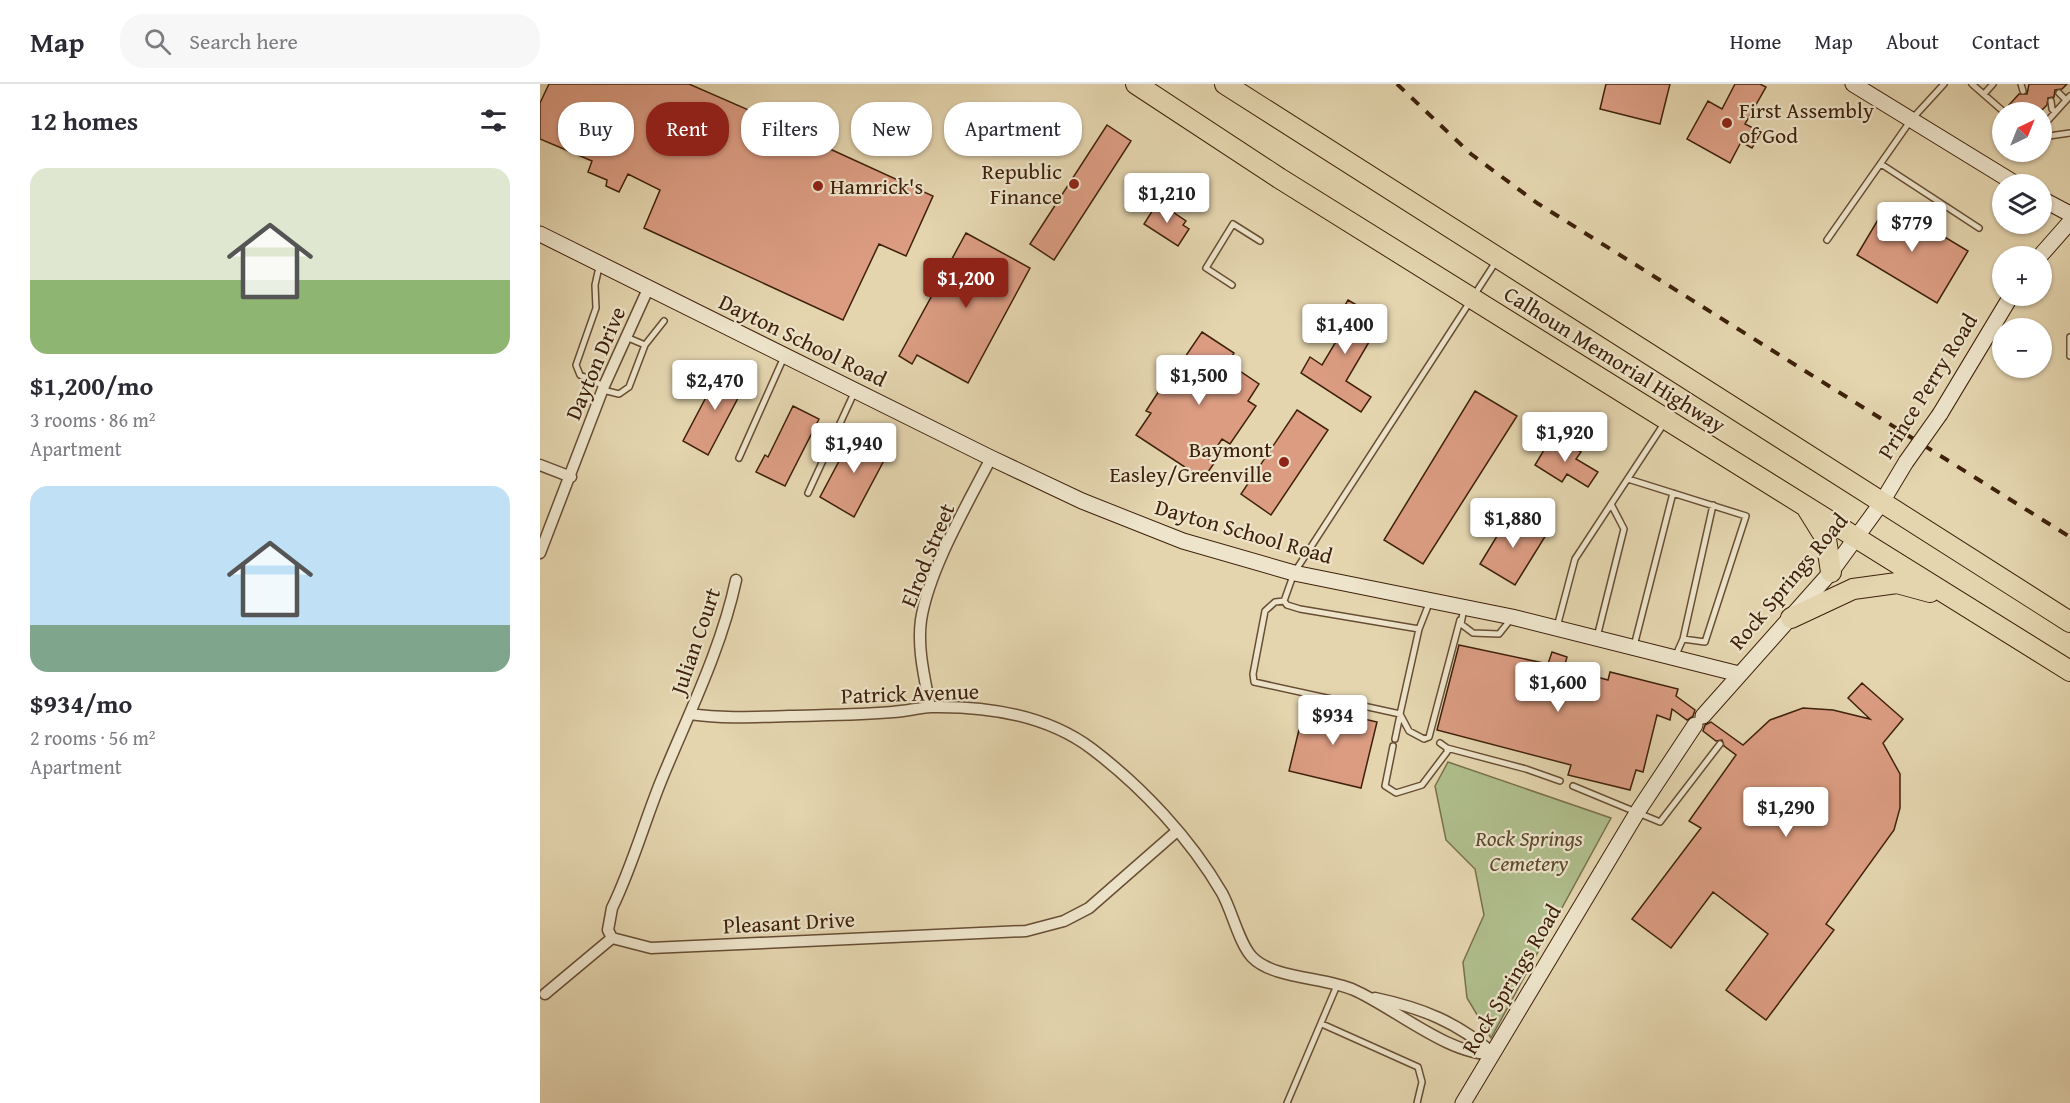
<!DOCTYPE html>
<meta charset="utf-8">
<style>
:root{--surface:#fff;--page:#f7f7f7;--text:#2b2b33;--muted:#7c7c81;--line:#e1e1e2;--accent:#8f2418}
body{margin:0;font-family:"Gentium Book Plus",serif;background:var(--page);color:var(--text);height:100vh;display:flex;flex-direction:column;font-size:22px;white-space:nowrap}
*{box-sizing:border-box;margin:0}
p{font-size:20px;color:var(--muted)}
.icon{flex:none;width:33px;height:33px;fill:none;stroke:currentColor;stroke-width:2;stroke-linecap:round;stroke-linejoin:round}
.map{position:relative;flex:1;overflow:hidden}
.sheet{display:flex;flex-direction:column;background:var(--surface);width:540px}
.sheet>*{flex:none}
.guide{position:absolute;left:18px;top:18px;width:570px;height:54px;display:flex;gap:12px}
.needle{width:39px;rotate:43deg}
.fabs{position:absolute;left:1452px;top:18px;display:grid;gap:12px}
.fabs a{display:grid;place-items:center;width:60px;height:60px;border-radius:50%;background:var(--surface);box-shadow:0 2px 4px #0004;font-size:30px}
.price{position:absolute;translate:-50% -51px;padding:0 14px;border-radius:6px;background:#fff;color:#222;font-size:20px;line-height:39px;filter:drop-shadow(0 2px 3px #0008)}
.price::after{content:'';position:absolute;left:50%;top:36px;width:18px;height:14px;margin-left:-9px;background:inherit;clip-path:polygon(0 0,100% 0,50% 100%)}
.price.current{background:var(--accent);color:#fff}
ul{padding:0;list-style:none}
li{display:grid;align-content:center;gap:12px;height:318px;padding:0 30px}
li span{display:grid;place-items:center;height:186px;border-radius:18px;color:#555}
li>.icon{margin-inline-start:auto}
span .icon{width:108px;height:108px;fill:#fffc;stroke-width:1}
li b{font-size:26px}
h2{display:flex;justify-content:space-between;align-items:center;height:72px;padding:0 30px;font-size:26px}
.chip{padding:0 21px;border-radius:24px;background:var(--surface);box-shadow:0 2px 4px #0004;font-size:21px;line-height:54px}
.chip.current{background:var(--accent);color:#fff}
header{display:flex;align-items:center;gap:36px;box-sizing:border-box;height:84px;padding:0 30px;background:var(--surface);border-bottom:2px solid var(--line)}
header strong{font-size:28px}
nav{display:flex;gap:33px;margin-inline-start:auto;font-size:21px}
.search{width:420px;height:54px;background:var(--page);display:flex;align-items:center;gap:15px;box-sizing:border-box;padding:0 21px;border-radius:24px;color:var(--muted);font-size:22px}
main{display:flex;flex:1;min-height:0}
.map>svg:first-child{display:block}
.green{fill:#b0be8d;stroke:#78704c;stroke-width:1.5}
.building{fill:#db9c82;stroke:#3f210b;stroke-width:1.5}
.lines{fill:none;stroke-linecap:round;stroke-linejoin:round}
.lane-casing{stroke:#684e34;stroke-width:8}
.street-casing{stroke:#684e34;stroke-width:13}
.secondary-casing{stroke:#3f210b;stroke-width:17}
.highway-casing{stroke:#3f210b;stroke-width:22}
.lane{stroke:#ede4cb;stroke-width:5}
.street{stroke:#ede4cb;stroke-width:10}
.secondary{stroke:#ede4cb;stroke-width:15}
.highway{stroke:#e4d5af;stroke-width:20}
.rail{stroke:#3f210b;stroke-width:4;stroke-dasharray:10 10;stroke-linecap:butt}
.secondary-bridge-casing{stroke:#3f210b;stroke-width:17;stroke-linecap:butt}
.secondary-bridge{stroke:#ede4cb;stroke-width:15}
.poi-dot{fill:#8f2418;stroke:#ede4cb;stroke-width:2}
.labels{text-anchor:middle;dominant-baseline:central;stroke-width:4.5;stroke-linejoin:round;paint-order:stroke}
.poi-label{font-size:22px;fill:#3f210b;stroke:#ede4cb;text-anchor:start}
.street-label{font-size:22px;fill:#3f210b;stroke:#ede4cb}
.park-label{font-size:22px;font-style:italic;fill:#5b482c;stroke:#ede4cb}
</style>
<header>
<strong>Map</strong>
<div class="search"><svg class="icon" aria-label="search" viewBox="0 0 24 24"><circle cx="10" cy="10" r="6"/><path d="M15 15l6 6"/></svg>Search here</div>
<nav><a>Home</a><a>Map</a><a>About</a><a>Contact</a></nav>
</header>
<main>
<section class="sheet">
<h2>12 homes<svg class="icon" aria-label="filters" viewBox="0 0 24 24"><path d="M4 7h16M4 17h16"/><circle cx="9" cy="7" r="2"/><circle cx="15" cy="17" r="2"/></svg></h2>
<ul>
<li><span style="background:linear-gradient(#dfe7d0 60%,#8fb573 0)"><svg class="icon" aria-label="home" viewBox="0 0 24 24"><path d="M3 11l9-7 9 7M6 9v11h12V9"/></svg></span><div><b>$1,200/mo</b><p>3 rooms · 86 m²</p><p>Apartment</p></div></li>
<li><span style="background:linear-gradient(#bfe0f5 75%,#7fa58c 0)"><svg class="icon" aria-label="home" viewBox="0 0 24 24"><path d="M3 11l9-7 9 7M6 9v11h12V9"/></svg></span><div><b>$934/mo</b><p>2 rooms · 56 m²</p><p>Apartment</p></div></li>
</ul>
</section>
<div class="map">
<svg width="1530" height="1019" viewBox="0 0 1530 1019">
<rect width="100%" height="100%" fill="#e4d5af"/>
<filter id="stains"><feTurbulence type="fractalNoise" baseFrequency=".00333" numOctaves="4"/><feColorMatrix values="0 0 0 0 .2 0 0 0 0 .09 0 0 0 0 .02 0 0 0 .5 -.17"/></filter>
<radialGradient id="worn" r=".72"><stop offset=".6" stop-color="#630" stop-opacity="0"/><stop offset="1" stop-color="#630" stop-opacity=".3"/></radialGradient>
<path class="green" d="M908 678 1071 734 951 954 927 914 923 878 944 831 935 785 906 756 895 702Z"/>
<path class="building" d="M9 0H149L259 48 261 42 281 52 279 60 393 112 366 172 339 160 303 236 104 144 120 106 88 90 79 108 66 102 67 96 48 88 52 77 0 55V19Z
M1066 0H1130L1120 40 1060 25Z
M1195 0H1220L1226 3 1205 40 1221 48 1212 64 1201 58 1190 79 1147 55 1168 17 1182 25Z
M1489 0H1527L1522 5 1515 6 1514 13 1508 14 1507 21 1500 28H1477L1469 21 1479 10H1487Z
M567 41 591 57 514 176 490 160Z
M618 118 646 137 643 141 649 145 638 162 604 140Z
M1348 119 1428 167 1397 219 1317 171Z
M426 149 490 184 428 299 377 271 372 280 359 272Z
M808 216 842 236 806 297 831 313 821 328 761 289 770 273 782 281 800 251 791 245Z
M662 248 694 269 688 279 719 300 708 317 716 322 690 360 682 355 669 375 675 378 663 395 596 351 611 329 606 327 630 290 626 287 637 272 643 276Z
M182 283 207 297 168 371 143 357Z
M935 307 977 332 883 480 844 456Z
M253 322 279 335 245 402 216 388 225 371 228 373Z
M757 326 788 346 731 431 701 410Z
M315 347 349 367 314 433 280 413Z
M1013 351 1041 368 1036 375 1058 388 1048 403 1027 390 1022 398 995 381Z
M971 429 1006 451 975 501 940 480Z
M919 561 1008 580 1012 568 1027 573 1024 584 1068 596 1070 588 1138 605 1136 612 1155 626 1153 632 1147 636 1132 625 1130 636 1117 631 1103 688 1096 686 1090 706 1028 691 1031 681 897 646Z
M1322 599 1363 635 1343 659 1360 690V724L1354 746 1286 840 1294 846 1226 936 1186 906 1228 850 1173 808 1131 864 1092 835 1161 744 1149 737 1196 671 1184 662 1182 656 1176 657 1163 647 1165 641 1171 638 1203 661 1230 636 1263 624 1293 626 1330 635 1308 614Z
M765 621 837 638 821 704 749 687Z"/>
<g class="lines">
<g class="lane-casing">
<path id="lane" d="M1432 0 1464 28
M1481 0 1483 7
M1519 9 1526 16
M1444 10 1453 0
M1511 17 1512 25 1515 28
M1502 43 1530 12
M1502 53 1530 49
M1341 80 1439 144
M1287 156 1371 36 1404 0
M59 183 55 201 56 224 36 281 40 291 64 302
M692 201 666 184 693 140 720 157
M1530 253V272
M105 261 124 237
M63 306 79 310 89 303 105 261 86 253
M199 374 244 273
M1088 395 1206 432 1165 558 1143 555 1135 573
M268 409 314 309
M744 517 735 518 725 527 713 590 714 598 860 630 879 545
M890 517 879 545 760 525 747 521 744 517 754 489 957 176
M924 524 921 540 933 549 959 550 971 535
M1017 543 1035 475 1125 338
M1057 553 1084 445 1071 420
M1143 555 1173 421
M1094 562 1133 409
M860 630 869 647 884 655 889 653 920 536
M855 655 860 631
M853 662 845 702 856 709 882 701 907 668V664L900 659
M907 664 986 685 1020 697
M1033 702 1120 738 1180 660
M782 940 878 983 882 998 877 1019
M747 1019 798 899"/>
</g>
<g class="street-casing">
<path id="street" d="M0 381 31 393
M0 469 64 302 108 205
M196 496C181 566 148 631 121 697 104 739 92 783 72 824L68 846 72 854 111 864 486 847 524 837 549 824 637 747
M390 623C385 595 377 565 381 536 389 485 427 421 451 374
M150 630C184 635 216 633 249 632 284 631 319 631 353 628 366 627 378 624 391 623 447 622 507 631 552 665 602 703 650 754 682 809 692 827 699 859 712 873 733 895 785 893 814 906 853 923 911 973 954 970
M5 910 72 854
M835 914C882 924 917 938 954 970"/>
</g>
<g class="secondary-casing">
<path id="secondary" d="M1313 0 1476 100
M1502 115 1530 130
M0 150 451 374 542 417 643 457 754 489 972 533 1199 590
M1500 172 1530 138
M1400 330 1471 212
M1163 632 1291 488 1342 418 1366 378
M923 1019 1098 727 1155 641"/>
</g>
<g class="highway-casing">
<path id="highway" d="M596 0 739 94 1530 587
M685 0 1530 538
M1268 426 1286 455 1291 488
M1251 534 1313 505 1357 499 1390 508"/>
</g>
<use href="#lane" class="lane"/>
<use href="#street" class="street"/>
<use href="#secondary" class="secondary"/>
<use href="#highway" class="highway"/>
<path class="rail" d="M857 0 931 70 997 119 1530 453"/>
<g class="secondary-bridge-casing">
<path id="secondary-bridge" d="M1366 378 1400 330"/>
</g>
<use href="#secondary-bridge" class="secondary-bridge"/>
</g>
<g class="poi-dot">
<circle cx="1187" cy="39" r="6"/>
<circle cx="534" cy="100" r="6"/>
<circle cx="278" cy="102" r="6"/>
<circle cx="744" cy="378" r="6"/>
</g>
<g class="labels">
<g class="poi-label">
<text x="1199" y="26">First Assembly<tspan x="1199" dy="25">of God</tspan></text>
<text x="522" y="87" text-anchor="end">Republic<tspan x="522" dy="25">Finance</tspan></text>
<text x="290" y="102">Hamrick's</text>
<text x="732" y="365" text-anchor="end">Baymont<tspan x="732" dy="25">Easley/Greenville</tspan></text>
</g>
<g class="street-label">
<text transform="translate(263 256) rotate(26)">Dayton School Road</text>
<text transform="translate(1075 275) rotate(32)">Calhoun Memorial Highway</text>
<text transform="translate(55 279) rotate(-67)">Dayton Drive</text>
<text transform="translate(1387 302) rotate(-58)">Prince Perry Road</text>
<text transform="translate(704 447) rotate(16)">Dayton School Road</text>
<text transform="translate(387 471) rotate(-68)">Elrod Street</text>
<text transform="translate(1248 497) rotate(-50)">Rock Springs Road</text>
<text transform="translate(155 557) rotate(-71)">Julian Court</text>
<text transform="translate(370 609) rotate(-2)">Patrick Avenue</text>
<text transform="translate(249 838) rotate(-3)">Pleasant Drive</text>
<text transform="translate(971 895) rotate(-59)">Rock Springs Road</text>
</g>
<g class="park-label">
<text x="989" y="754">Rock Springs<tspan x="989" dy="25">Cemetery</tspan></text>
</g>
</g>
<rect width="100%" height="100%" filter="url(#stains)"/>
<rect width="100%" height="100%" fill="url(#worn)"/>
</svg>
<div class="fabs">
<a><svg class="needle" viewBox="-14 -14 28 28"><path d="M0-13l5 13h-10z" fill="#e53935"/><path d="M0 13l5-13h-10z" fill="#7c7c81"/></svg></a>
<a><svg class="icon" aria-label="layers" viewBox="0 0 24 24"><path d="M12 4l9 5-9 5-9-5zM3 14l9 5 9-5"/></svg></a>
<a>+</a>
<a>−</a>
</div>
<b class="price" style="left:627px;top:140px">$1,210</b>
<b class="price" style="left:1372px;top:169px">$779</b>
<b class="price current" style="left:426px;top:225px">$1,200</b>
<b class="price" style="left:805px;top:271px">$1,400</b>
<b class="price" style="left:659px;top:322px">$1,500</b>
<b class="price" style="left:175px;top:327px">$2,470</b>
<b class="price" style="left:1025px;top:379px">$1,920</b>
<b class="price" style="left:314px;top:390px">$1,940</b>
<b class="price" style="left:973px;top:465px">$1,880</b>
<b class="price" style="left:1018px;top:629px">$1,600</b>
<b class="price" style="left:793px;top:662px">$934</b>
<b class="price" style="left:1246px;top:754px">$1,290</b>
<div class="guide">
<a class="chip">Buy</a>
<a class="chip current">Rent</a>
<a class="chip">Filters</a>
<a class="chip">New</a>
<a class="chip">Apartment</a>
</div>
</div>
</main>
